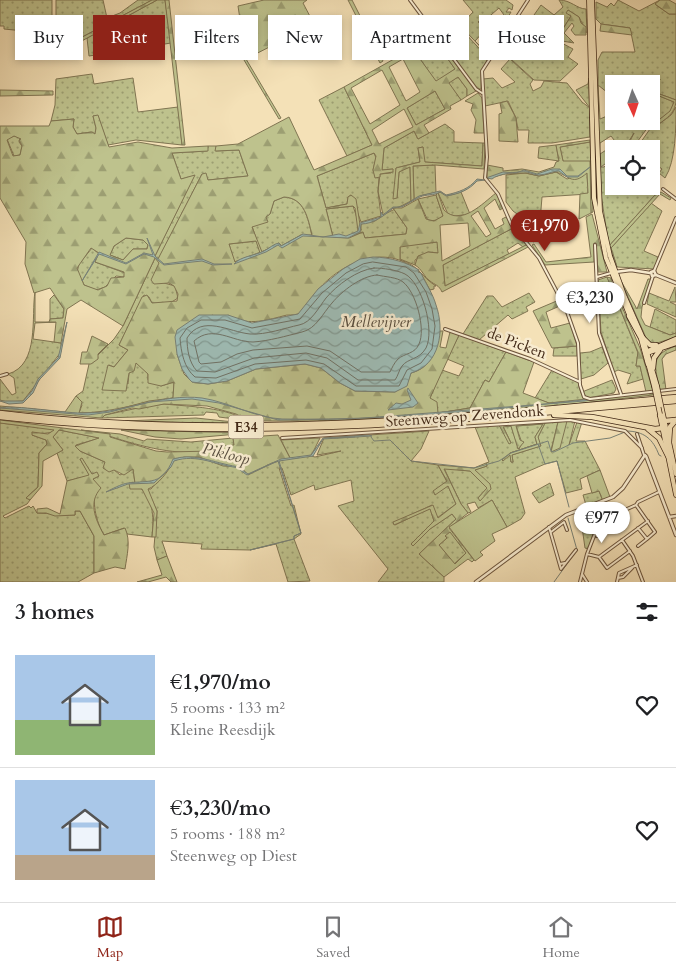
<!DOCTYPE html>
<meta charset="utf-8">
<style>
:root{--surface:#fff;--page:#f6f6f6;--text:#202124;--muted:#757577;--line:#e0e0e0;--accent:#8f2418}
body{margin:0;font-family:Cardo,serif;background:var(--page);color:var(--text);height:100vh;display:flex;flex-direction:column;font-size:19px;white-space:nowrap}
*{box-sizing:border-box;margin:0}
p{font-size:16px;color:var(--muted)}
.icon{flex:none;width:28px;height:28px;fill:none;stroke:currentColor;stroke-width:2;stroke-linecap:round;stroke-linejoin:round}
.map{position:relative;height:582px;overflow:hidden}
.sheet{display:flex;flex-direction:column;background:var(--surface);flex:1}
.sheet>*{flex:none}
.hud{position:absolute;left:15px;top:15px;width:646px;height:45px;display:flex;gap:10px}
.needle{width:32px;rotate:177deg}
.buttons{position:absolute;left:605px;top:75px;display:grid;gap:10px}
.buttons a{display:grid;place-items:center;width:55px;height:55px;border-radius:0px;background:var(--surface);box-shadow:0 2px 8px #0003;font-size:25px}
.price{position:absolute;translate:-50% -42px;padding:0 11px;border-radius:18px;background:#fff;color:#222;font-size:16px;line-height:32px;filter:drop-shadow(0 1px 2px #0008)}
.price::after{content:'';position:absolute;left:50%;top:30px;width:15px;height:11px;margin-left:-8px;background:inherit;clip-path:polygon(0 0,100% 0,50% 100%)}
.price.active{background:var(--accent);color:#fff}
ul{padding:0;list-style:none}
li{display:flex;align-items:center;gap:15px;height:125px;padding:0 15px}
li+li{border-top:1px solid var(--line)}
li span{display:grid;place-items:center;flex:none;width:140px;height:100px;border-radius:0px;color:#555}
li>.icon{margin-inline-start:auto}
span .icon{width:60px;height:60px;fill:#fffc;stroke-width:1}
li b{font-size:21px}
h2{display:flex;justify-content:space-between;align-items:center;height:60px;padding:0 15px;font-size:21px}
.chip{padding:0 18px;border-radius:0px;background:var(--surface);box-shadow:0 2px 8px #0003;font-size:18px;line-height:45px}
.chip.active{background:var(--accent);color:#fff}
.tab-bar{display:flex;justify-content:space-around;align-items:center;height:70px;border-top:1px solid var(--line);background:var(--surface);font-size:14px;color:var(--muted)}
.tab-bar a{display:grid;justify-items:center;gap:2px}
.tab-bar .active{color:var(--accent)}
.map>svg:first-child{display:block}
.grass{fill:url(#grass-dots);stroke:#807552;fill-rule:evenodd}
.forest{fill:url(#forest-firs);stroke:#807552;fill-rule:evenodd}
.pitch{fill:#bec28d;stroke:#807552}
.water{fill:url(#water-waves);stroke:#798175}
.lines{fill:none;stroke-linecap:round;stroke-linejoin:round}
.shore{stroke:#707266;stroke-width:1}
.stream{stroke:#798175;stroke-width:1}
.minor-casing{stroke:#6e563e;stroke-width:4}
.tertiary-casing{stroke:#6e563e;stroke-width:4.5}
.primary-casing{stroke:#412816;stroke-width:5.5}
.motorway-casing{stroke:#412816;stroke-width:6}
.minor{stroke:#f8ecd0;stroke-width:2}
.tertiary{stroke:#f8ecd0;stroke-width:2.5}
.primary{stroke:#f4e1b7;stroke-width:4}
.motorway{stroke:#f4e1b7;stroke-width:4.5}
.primary-bridge-casing{stroke:#412816;stroke-width:5.5;stroke-linecap:butt}
.primary-bridge{stroke:#f4e1b7;stroke-width:4}
.labels{text-anchor:middle;dominant-baseline:central;stroke-width:5;stroke-linejoin:round;paint-order:stroke}
.shield{fill:#f8ecd0;stroke:#78634e;stroke-width:1}
.shield-label{font-size:14px;font-weight:bold;fill:#412816}
.street-label{font-size:15px;fill:#412816;stroke:#f8ecd0}
.water-label{font-size:16px;font-style:italic;fill:#584d3e;stroke:#f8ecd0}
</style>
<div class="map">
<svg width="676" height="582" viewBox="0 0 676 582">
<defs>
<pattern id="grass-dots" width="8" height="8" patternUnits="userSpaceOnUse" patternTransform="scale(1.25)"><rect width="8" height="8" fill="#bec28d"/><path d="M2 2h.1M6 6h.1" fill="none" stroke="#9c9e72" stroke-width="1.8" stroke-linecap="round"/></pattern>
<pattern id="forest-firs" width="22" height="20" patternUnits="userSpaceOnUse" patternTransform="scale(1.25)"><rect width="22" height="20" fill="#bec28d"/><path d="M5 1l3.5 6h-7zM16 11l3.5 6h-7z" fill="#9c9e72"/></pattern>
<pattern id="water-waves" width="16" height="10" patternUnits="userSpaceOnUse" patternTransform="scale(1.25)"><rect width="16" height="10" fill="#9ebcb5"/><path d="M0 5q4-4 8 0t8 0" fill="none" stroke="#829992"/></pattern>
</defs>
<rect width="100%" height="100%" fill="#f4e1b7"/>
<filter id="stains"><feTurbulence type="fractalNoise" baseFrequency=".004" numOctaves="4"/><feColorMatrix values="0 0 0 0 .2 0 0 0 0 .09 0 0 0 0 .02 0 0 0 .5 -.17"/></filter>
<radialGradient id="worn" r=".72"><stop offset=".6" stop-color="#630" stop-opacity="0"/><stop offset="1" stop-color="#630" stop-opacity=".3"/></radialGradient>
<path class="grass" d="M0 0H52V29L25 27 24 31 4 29V26H0Z
M56 0H103L107 18 120 13 138 0H152L56 51Z
M157 0H165L171 43 89 56 87 38Z
M463 0H506L513 5 512 10 509 8 506 12H511L508 17 505 15 512 20 510 25 507 24 510 20 503 17 504 15 499 8 484 21 481 19 478 22 486 29 475 41 489 55 492 53 489 56 456 21 461 25 473 12Z
M559 0C571 0 577 9 586 9L587 33 579 17 568 10 571 16 556 40 573 49 568 57 578 64 560 81 534 80 512 60 540 19 534 15 541 5 554 15 563 7Z
M618 0 639 11 660 0 656 5 669 14H676V100L654 92 660 79 652 93 674 102 671 111 650 127 652 129 671 115 676 107C676 127 676 161 665 178L659 173 662 169 651 161V149H647L649 141 645 149H636L650 129 648 127 632 149H626L634 133 624 149H621L611 136 600 143 599 167H604L614 159V186H643L655 195 609 246 600 188V203L599 198 598 60 602 52H635L630 28 601 24 596 19V2L607 7 611 3 614 6ZM616 78 628 84H651V121H614V113L600 119 598 85 608 93Z
M452 19 488 58 481 73V89H477L430 26 437 33Z
M435 41 455 69 436 82 415 52Z
M510 59 533 80 530 84 533 91 541 87 544 81 567 83 582 102 590 108 576 90 588 84 589 78 590 137 552 143H528L529 130H518L516 118 508 101 485 106 483 79 493 78 502 88 515 82 501 69Z
M92 74 94 84 133 78 138 112 178 107 182 145 136 140 108 145 98 116H93L96 128 95 134 91 132 77 134 73 127 74 119 51 121 55 105 56 79Z
M458 77 467 89V96L461 100 448 83Z
M344 87 372 145 347 156 319 100Z
M435 91 445 109 416 125 407 108Z
M445 124 454 131V142L483 143 482 166 424 162 423 147 418 148 420 162 396 168 397 198 399 172 410 166 411 201 383 215 378 191 380 174 391 173 393 169 382 170 384 148 414 131 418 139Z
M14 136 20 137 19 142 22 146 20 155 14 156 7 139Z
M590 142 593 212 591 213 589 172 563 161 560 147Z
M556 145 559 161 538 158 539 147Z
M208 146H216V151L239 150 248 176 208 180 202 174 158 260 155 256 194 176 181 179 172 153 207 151Z
M374 153 376 158 373 170 375 176 379 177 378 192 381 216 361 222 351 195 348 197 347 204 326 208 317 176Z
M435 165 436 193 423 195 414 199 413 166Z
M556 172 567 179 587 172 588 194 542 197 539 234 541 238 533 242 524 219 513 211 506 202V175L525 173 539 176Z
M441 192 447 196 461 192 470 214 455 216 448 214 438 193Z
M436 195 443 216 438 220 428 221 418 199Z
M284 197C305 198 308 219 312 236L301 235 281 246 279 243 266 250 234 262 229 244 257 241 252 226 270 214 274 201Z
M651 203 662 211 644 251 658 257 655 269 617 267 611 248Z
M353 206 361 230V224L375 221 393 208 407 228 406 234 365 238 362 232 349 238 333 237 326 209Z
M513 228 528 244 523 247 518 243 507 250 509 254 445 286 443 265Z
M126 238 143 240 148 245 147 249H133L123 260 110 255 114 246Z
M438 242 439 253 428 252 415 260V265L400 259V246Z
M92 248 99 254 95 262 125 273 124 277 116 276 105 287 96 290 84 285 77 272 79 264Z
M155 258 160 263 164 283 175 286 178 298 170 303H152L149 297 144 295 119 345 128 350 114 367 109 365 128 384 129 373 136 362 148 373V380L161 386 174 382 173 398C141 402 111 413 79 413L82 405 76 396 83 391 89 364 114 339 123 326Z
M607 277 638 353 636 366H640L643 379 627 384 631 374 618 370 614 372 601 332 598 280Z
M675 287 676 302H670L676 305V317L647 304 649 293 669 301Z
M35 292V322H56L35 323 33 339 61 343V352L23 401 7 402 0 400V379L12 395 16 393 14 378 8 374C40 365 31 316 35 292Z
M529 293 535 302 526 307 528 311 512 319 508 315 479 340 463 334 487 296H493L502 307Z
M54 295 64 309 63 318 50 319V299Z
M655 309 676 320V333L670 335 650 327Z
M459 335 506 352 489 382 485 380 470 408 438 413 430 398 442 370 459 376 464 366 447 359Z
M577 346V356H553L554 348Z
M602 347 608 363 594 375 581 379 580 353 590 352Z
M552 370 578 382 581 393 587 400 549 403 535 398Z
M612 380 616 389 614 393 588 398 582 392Z
M164 404C195 407 222 407 250 421L219 417 217 413 206 412 204 415 102 418 105 415C125 411 144 406 164 404Z
M196 418 253 424 125 421Z
M567 421H575L569 445 577 422H582L576 441H585L600 470 580 479 582 489 566 493 557 461 545 464 515 477 525 513 521 519 507 527 492 500 478 508 475 502 467 504 471 512 468 513 461 504 444 468 470 471 487 488 478 498 491 489 474 470 487 466 486 463 489 462 475 427 499 425 511 443 503 426H511L519 449 522 443 516 426 543 424 535 437 537 444 510 453 511 462H513L512 455 540 446 538 437 545 423 558 422 551 450Z
M0 423 54 429V432L32 435 46 440 47 444 39 453 38 487 27 497 30 500 27 504 3 516 5 518 29 506 31 508 33 506 37 513C51 513 60 516 75 515V511H80L94 536V573L78 582H0Z
M59 430 100 438 76 445 80 451 105 462 120 475 133 468 135 484C154 496 154 516 152 537L127 534 124 528 104 535C92 514 95 501 93 479L99 476 92 474 80 459 89 474 88 476 67 481 57 453 63 450 53 437Z
M81 430 120 434 144 441 147 439 191 442 233 438 234 445C226 446 219 450 212 451 176 456 143 447 109 436L110 434Z
M429 431 421 449 411 461 438 465 447 482 434 491 448 486 456 504 437 518 432 505 393 523 395 525 430 508 434 521 411 544 413 546 430 529 452 514 456 519 419 554 444 577V582H378L388 569 338 506 354 501 351 480 315 490 314 485 291 495 282 468H279L291 506 294 505 301 534 294 539 310 581 288 582 276 544 250 550 201 549 202 544 162 541 167 556 157 560 154 547 157 511 147 489H151L173 461 184 457 273 462 290 458 281 440 320 438 311 456 315 457 341 451 317 455 324 438Z
M550 483 554 495 539 503 532 493Z
M599 491 603 501 586 505 583 495Z
M599 517 588 549 585 548 581 520Z
M450 531 466 553 454 564 439 545 447 538 445 535Z"/>
<path class="forest" d="M152 0H157L56 55V51Z
M165 0H169L185 145H182Z
M264 0H307L303 3 314 24 246 59 281 118 279 119 244 60 246 59 238 6Z
M348 0H352L383 61 380 63Z
M660 0H669L676 4V14H669L655 4Z
M568 10 579 17 581 23 586 27V35H575L571 30 574 26 572 23 564 33 574 43 556 40 571 16 566 13Z
M601 24 630 28 632 35 600 31Z
M435 36 476 91 467 96V89L458 77 449 83 461 100 450 106 451 109 424 125 429 133 418 139 414 131 384 148 382 170 393 169V172L380 174V177L375 178 373 170 376 156 374 153 317 176 326 208 347 204 348 197 351 195 356 199 361 231H358L355 208 353 206 326 209 333 237 349 238 363 232 365 238 406 234 407 228 393 208H402L418 199 426 219 434 221 443 216 436 195 438 193 444 210C461 227 483 203 496 193L503 208 500 210 495 199 484 208 495 229 504 224 502 219 506 217 513 228 443 265 445 286 528 244 530 246 442 292C439 285 435 285 430 281 424 277 422 269 415 265L418 256 428 252 438 253 437 242 400 247V260C419 265 421 277 436 286H434V289L430 290 420 272H418C387 242 342 262 318 290 312 297 306 310 298 314 294 316 287 314 283 316 264 321 246 326 228 315L177 354 184 374 192 382 208 384 227 381 256 369 305 364 321 368 340 383 355 391 395 392 407 384 411 373C431 368 437 350 440 331H443L440 347 446 348 450 332 459 335 430 398 437 402 438 413 470 408 485 380 489 382 506 352 534 362 523 393 549 403 653 392V395L548 407 338 421H250L236 414 207 406 164 404 139 409 132 408 105 415 102 418 0 410V406L65 412 76 396 82 402 79 413 108 412 149 401 173 398 174 382 161 386 148 383V374L136 363 134 371 129 373 126 391 102 390 108 365 114 367 128 350 119 345 142 297 147 295 152 303 177 301 178 294 174 286 169 283 154 284 151 280 159 263 155 258 123 326 81 300 67 309 61 343 54 342 56 322H49L50 319 63 318 64 309 50 288 34 293 25 264 26 242 0 198V126H49L51 121 74 119 73 127 77 134 92 132 95 134 96 128 93 116 98 115 109 147 138 142 172 148 208 146V151L172 153 181 179 195 175 155 256 158 259 202 174 206 173 208 180 248 176 239 150 215 151 216 146 238 144 289 117 314 170 372 145 344 87ZM435 41 455 69 436 81 415 52ZM403 59 420 92 406 101 389 67ZM382 70 400 105 370 124 351 88ZM435 91 445 109 416 125 407 108ZM404 109 413 127 379 144 372 130ZM14 136 21 139 19 140 22 146 20 155 13 156 7 140ZM284 197C305 198 308 219 312 235H301L282 246 279 243 262 252 252 227 268 222 266 217 270 214 274 201ZM478 211 491 234 486 237 471 216ZM468 223 470 246 442 261 440 225ZM126 238 143 240 148 245 147 249H133L123 260 110 255 114 246ZM256 241 260 253 235 262 229 244ZM91 248 99 253 95 262 124 272V277L111 278 107 286 98 290 84 285 77 268Z
M660 79 654 92 676 100C676 115 662 121 652 129L650 127 670 111 674 102 652 93Z
M0 90 53 91V95L0 96Z
M478 93 482 98 484 133H474L476 120 471 110 473 104 465 101Z
M507 101 516 118 518 142 499 141V114L502 113 500 103Z
M590 140V142L560 147 563 161H590L591 213 579 219 580 194 588 193 587 173C572 186 570 176 556 172L539 176 526 173 504 174 487 179V165L503 168V171L522 169 539 172 554 167 556 162 559 161 556 145Z
M483 143H485L484 169 435 165 413 166 414 199 411 201 410 167 399 172 397 198 393 199 396 168 420 162 418 148 423 147 425 162 482 166Z
M617 143 621 149H614V157L601 167 600 154Z
M661 192 671 198 670 200 660 194 611 248 617 267H615L609 246 655 195Z
M592 214 607 272H598L596 243H594V262L545 265 532 245 534 244 546 262 591 257 586 217Z
M607 277 611 278 615 291 640 348 653 391 646 392 640 366H636L638 352Z
M648 279H651L642 307 641 317 645 325 670 335 676 333V337L654 344 647 340 621 281 637 309Z
M559 300 562 305 546 312 551 328 570 323 577 346 552 348 533 311Z
M92 336 108 344 98 354V359L91 364H80L82 352H87Z
M676 346V350L666 354 662 359 666 390H660C655 367 649 355 676 346Z
M0 420 110 434V437L156 451 167 452 213 451 223 446 234 445 233 438 278 435 290 458 272 463 248 475 241 467 223 466 199 457H184L173 461C170 470 157 486 148 489L157 511 156 537H152L154 513 142 489H130L129 483H135L133 469 124 475 114 470 109 472 103 468 105 462 80 451 75 446 99 438 59 430 53 437 63 450 43 461 42 486 30 500 26 498 38 487 39 453 47 444 46 440 32 435V432L48 434 54 430 0 423Z
M567 421 560 448 551 452 558 422Z
M545 423 538 437 541 446 512 455 513 462H511L510 455 503 461 502 460 510 453 537 444 535 437 543 424 516 426 520 440 524 442 518 449 511 426 503 427 511 443 509 444 499 425Z
M121 430 249 433 181 439 155 437Z
M82 458 92 474 97 472 99 476 93 479 101 488C88 502 95 519 104 535L125 528C131 541 127 555 125 569L115 567 94 573V536L80 511H75V515L55 516 46 513H37V509L47 508 60 514 67 481 89 475 80 459Z
M486 463 487 466 475 470 490 484 491 489 480 501 478 498 487 488 470 471 444 469 461 504 468 513 449 528 474 560 472 562 468 559 444 577 419 554 456 519 452 514 430 529 413 546 411 544 434 521 430 509 394 525 393 522 433 505 438 518 456 504 448 486 435 495 433 491 447 481 438 465 474 468ZM450 532 466 553 455 564 439 545 447 538 445 536Z
M600 470 610 497 603 501 599 491 592 493 587 476Z
M167 556 177 582H171L166 577 148 582H137L162 575 157 560Z"/>
<path class="pitch" d="M492 500 507 527 492 534 495 541 480 552 483 555 475 561 449 527Z"/>
<path class="water" d="M590 167 578 177H567L559 171C552 171 546 175 539 175 535 175 531 173 527 172 520 171 497 174 492 179L486 178 503 172 516 173 524 170 537 174 552 169H560L567 176H578Z
M477 179 485 180 477 181C469 190 459 194 446 196L440 192C434 196 426 194 420 197 410 202 404 207 393 208 384 216 373 224 361 224L360 232 348 238 303 236 282 248 278 245 266 252 234 264C241 256 254 256 264 251 270 248 273 244 279 243L281 246 303 234 323 237 339 234 346 236 358 231 360 223 381 217V212L383 215 393 207H402L419 196 440 191 446 195C459 192 469 189 477 179Z
M147 238 155 256 164 264 202 259 214 264H232L213 265 202 261 164 265 154 257 144 254 126 264 99 254 82 281 99 252 126 263 144 253 153 255Z
M373 257C390 257 408 263 419 270L418 272 421 273C426 284 433 294 436 305 445 330 440 365 411 373L407 386 395 392 355 391 340 383 321 368 305 364 256 369 227 381 208 384 192 382 189 379 182 369 177 354 175 337 177 330 199 315H228L252 323 298 314 318 289 343 269 360 259Z
M67 322 60 358 39 380 33 393 23 403 9 404 0 401H23L32 391 38 379 58 358Z
M408 388 418 403 413 407 388 410 396 403 402 404 411 400 407 390Z
M653 392 584 401 352 419 278 420 219 403 192 399 149 402 110 412 88 415 0 408C12 404 67 414 86 413 125 413 162 393 202 398 229 402 255 418 282 419 406 421 530 406 653 392Z
M369 435 372 436 323 439 313 456 279 461 301 533 294 536V539L250 550 294 539V536L301 533 278 461 247 475 240 470 241 468C217 466 197 453 174 461L171 467 154 483 128 484 106 492C112 489 121 484 128 483 150 480 162 486 173 459 197 452 218 465 241 467L242 470 248 474 281 459 311 455 323 438Z"/>
<g class="lines">
<path class="shore" d="M373 262 406 267 414 273 426 292 432 309 435 326 432 349 421 363 407 370 399 386H356L324 364 306 360 255 364 216 378 195 377C184 368 181 352 180 338L187 328 201 320H225L252 328 300 319 322 293 346 273 363 264Z
M374 268C383 268 397 270 405 274 422 283 435 330 426 348 419 360 408 358 402 366 399 370 398 376 395 380H358L327 358 306 353 254 358 215 372 197 371C189 363 187 349 187 338 202 314 229 332 250 334 266 335 285 328 299 325 311 323 319 307 326 298 337 285 357 270 374 268Z
M377 275C385 277 397 277 403 282 416 292 426 329 419 344 415 354 405 353 398 359 394 363 392 368 390 372H361L330 351 307 346 253 350 237 354 221 362 201 364 199 362 194 341C213 324 232 342 253 342 269 341 286 336 302 332 316 329 323 313 332 303 342 291 361 276 377 275Z"/>
<path class="stream" d="M626 431C644 431 653 439 659 455L661 456
M371 437 374 441 390 440 411 461 474 468 499 461 511 453 548 441 551 451 554 452 573 443 610 438 625 432
M334 438 355 437
M538 444 545 464 557 461 569 507
M311 455 316 448
M554 582 577 550 568 518"/>
<g class="minor-casing">
<path id="minor" d="M410 0 476 89 482 93
M528 0 482 71 487 157 485 178 498 194 511 224 539 258 566 309 578 343 580 385 584 397 590 399 676 389
M663 189 676 199
M595 245 599 333 621 394
M654 271 676 218
M597 277 611 273
M644 303 653 276
M445 329 530 359 580 382
M0 376 7 374
M637 434 644 455
M282 438 570 420 625 431 642 448
M636 505 638 502 659 492
M605 507H611L622 523
M616 514 636 505 655 532 647 539 638 528
M549 527 561 569 576 550
M551 532 564 522 567 530
M595 532 597 536 610 527
M622 540 633 556 643 582
M638 546 647 539
M587 554 599 557 607 568 630 551
M599 557 648 521
M560 564 565 563
M582 574 587 582
M618 578 623 577 632 568
M580 582 587 554 605 508 603 502
M617 582 619 573 637 565"/>
</g>
<g class="tertiary-casing">
<path id="tertiary" d="M615 272 631 270 650 273
M656 275 654 271 651 272 652 276 656 275 676 283
M646 456 676 535
M669 517 676 516
M476 582 566 515 613 497 623 488 645 455"/>
</g>
<g class="primary-casing">
<path id="primary" d="M589 0 594 198 606 258 630 317
M592 0 600 211 610 256 624 295 643 338 657 386
M648 363 654 386
M661 405 676 474
M660 416 676 495"/>
</g>
<g class="motorway-casing">
<path id="motorway" d="M629 316 641 338 648 364
M643 338 650 345H656
M646 352 676 339
M649 352 676 343
M653 368 654 358 660 350
M0 413C226 440 451 418 676 397
M554 415 592 417 655 429 663 428 665 425
M660 415 664 421 675 420
M0 417C229 443 448 422 676 401
M648 429 659 438 668 456
M669 442 670 427 676 420"/>
</g>
<use href="#minor" class="minor"/>
<use href="#tertiary" class="tertiary"/>
<use href="#primary" class="primary"/>
<use href="#motorway" class="motorway"/>
<g class="primary-bridge-casing">
<path id="primary-bridge" d="M654 386 660 414
M657 386 661 405"/>
</g>
<use href="#primary-bridge" class="primary-bridge"/>
</g>
<g class="labels">
<rect class="shield" x="228.5" y="415.5" width="35" height="23" rx="4"/>
<g class="shield-label">
<text x="246" y="427">E34</text>
</g>
<g class="street-label">
<text transform="translate(517 343) rotate(21)">de Picken</text>
<text transform="translate(465 416) rotate(-4)">Steenweg op Zevendonk</text>
</g>
<g class="water-label">
<text x="376" y="322">Mellevijver</text>
<text transform="translate(226 454) rotate(14)">Pikloop</text>
</g>
</g>
<rect width="100%" height="100%" filter="url(#stains)"/>
<rect width="100%" height="100%" fill="url(#worn)"/>
</svg>
<div class="buttons">
<a><svg class="needle" viewBox="-14 -14 28 28"><path d="M0-13l5 13h-10z" fill="#e53935"/><path d="M0 13l5-13h-10z" fill="#757577"/></svg></a>
<a><svg class="icon" aria-label="locate" viewBox="0 0 24 24"><circle cx="12" cy="12" r="6"/><path d="M12 2v4M12 18v4M2 12h4M18 12h4"/></svg></a>
</div>
<b class="price active" style="left:545px;top:252px">€1,970</b>
<b class="price" style="left:590px;top:324px">€3,230</b>
<b class="price" style="left:602px;top:544px">€977</b>
<div class="hud">
<a class="chip">Buy</a>
<a class="chip active">Rent</a>
<a class="chip">Filters</a>
<a class="chip">New</a>
<a class="chip">Apartment</a>
<a class="chip">House</a>
</div>
</div>
<section class="sheet">
<h2>3 homes<svg class="icon" aria-label="filters" viewBox="0 0 24 24"><path d="M4 7h16M4 17h16"/><circle cx="9" cy="7" r="2"/><circle cx="15" cy="17" r="2"/></svg></h2>
<ul>
<li><span style="background:linear-gradient(#a9c7e8 65%,#8fb573 0)"><svg class="icon" aria-label="home" viewBox="0 0 24 24"><path d="M3 11l9-7 9 7M6 9v11h12V9"/></svg></span><div><b>€1,970/mo</b><p>5 rooms · 133 m²</p><p>Kleine Reesdijk</p></div><svg class="icon" aria-label="heart" viewBox="0 0 24 24"><path d="M12 20l-8-8c-3-5 5-10 8-4 3-6 11-1 8 4z"/></svg></li>
<li><span style="background:linear-gradient(#a9c7e8 75%,#b9a48a 0)"><svg class="icon" aria-label="home" viewBox="0 0 24 24"><path d="M3 11l9-7 9 7M6 9v11h12V9"/></svg></span><div><b>€3,230/mo</b><p>5 rooms · 188 m²</p><p>Steenweg op Diest</p></div><svg class="icon" aria-label="heart" viewBox="0 0 24 24"><path d="M12 20l-8-8c-3-5 5-10 8-4 3-6 11-1 8 4z"/></svg></li>
</ul>
</section>
<nav class="tab-bar">
<a class="active"><svg class="icon" aria-label="map" viewBox="0 0 24 24"><path d="M3 6l6-2 6 2 6-2v14l-6 2-6-2-6 2zM9 4v14M15 6v14"/></svg>Map</a>
<a><svg class="icon" aria-label="saved" viewBox="0 0 24 24"><path d="M7 4h10v16l-5-4-5 4z"/></svg>Saved</a>
<a><svg class="icon" aria-label="home" viewBox="0 0 24 24"><path d="M3 11l9-7 9 7M6 9v11h12V9"/></svg>Home</a>
</nav>
